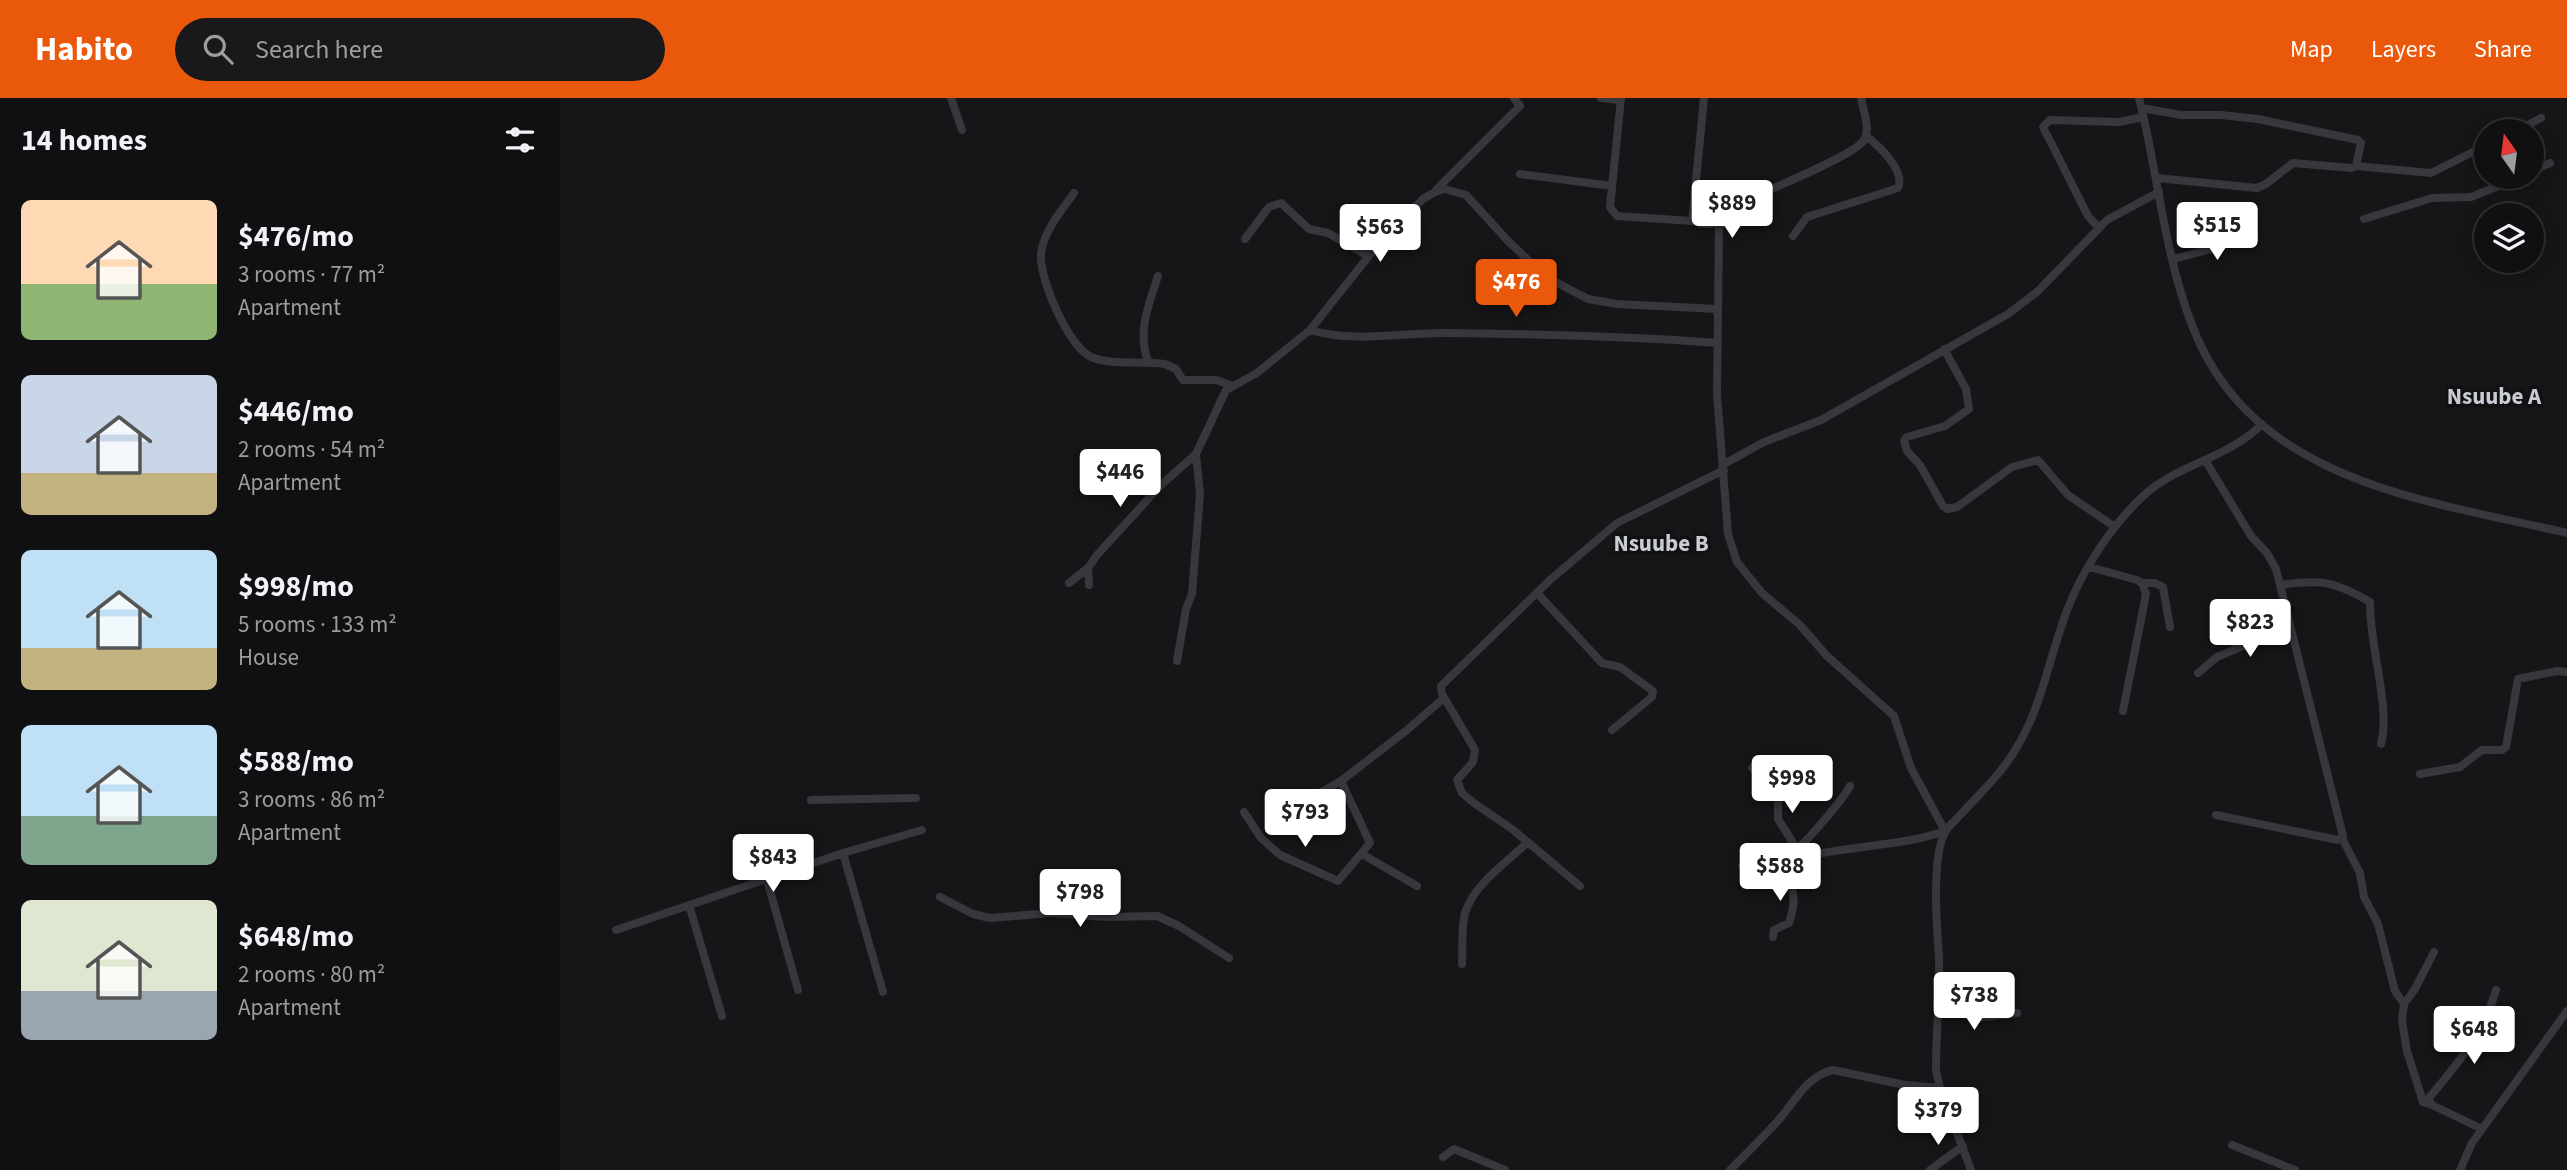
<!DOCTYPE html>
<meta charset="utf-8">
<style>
:root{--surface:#101012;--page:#19191b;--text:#f1f3f6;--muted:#9c9d9f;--line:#303032;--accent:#ea580c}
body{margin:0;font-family:"Source Sans 3",sans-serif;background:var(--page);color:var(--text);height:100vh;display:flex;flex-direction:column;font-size:26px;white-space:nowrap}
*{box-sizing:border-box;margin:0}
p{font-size:23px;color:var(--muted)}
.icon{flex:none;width:38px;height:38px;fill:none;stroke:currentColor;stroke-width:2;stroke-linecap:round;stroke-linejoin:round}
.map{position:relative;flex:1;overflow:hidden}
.panel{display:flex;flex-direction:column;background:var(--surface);width:560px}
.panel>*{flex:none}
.needle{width:46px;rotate:346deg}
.tools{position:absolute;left:1914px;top:21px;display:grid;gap:14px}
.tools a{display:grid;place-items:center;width:70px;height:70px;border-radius:50%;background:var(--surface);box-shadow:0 4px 18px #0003,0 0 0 2px var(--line);font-size:35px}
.price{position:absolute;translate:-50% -60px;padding:0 16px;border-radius:7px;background:#fff;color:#222;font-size:23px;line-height:46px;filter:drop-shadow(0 2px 4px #0008)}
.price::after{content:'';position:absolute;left:50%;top:42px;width:21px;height:16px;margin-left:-10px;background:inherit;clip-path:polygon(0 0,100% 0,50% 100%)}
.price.on{background:var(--accent);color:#fff}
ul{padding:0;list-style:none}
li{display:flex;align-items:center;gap:21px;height:175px;padding:0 21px}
li span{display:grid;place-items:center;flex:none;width:196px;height:140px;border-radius:10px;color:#555}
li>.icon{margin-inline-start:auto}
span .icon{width:84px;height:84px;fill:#fffc;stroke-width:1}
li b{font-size:30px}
h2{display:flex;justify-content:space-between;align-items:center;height:84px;padding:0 21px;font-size:30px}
header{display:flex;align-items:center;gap:42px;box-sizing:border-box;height:98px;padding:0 35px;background:var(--accent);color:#fff}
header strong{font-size:33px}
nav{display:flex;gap:38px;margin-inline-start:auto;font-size:24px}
.search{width:490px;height:63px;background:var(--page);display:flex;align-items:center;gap:18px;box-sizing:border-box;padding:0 24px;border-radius:38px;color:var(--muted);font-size:26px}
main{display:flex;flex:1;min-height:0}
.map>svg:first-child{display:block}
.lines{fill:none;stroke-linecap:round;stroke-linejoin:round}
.minor{stroke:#37383d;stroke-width:8}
.labels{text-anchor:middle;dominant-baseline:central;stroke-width:7;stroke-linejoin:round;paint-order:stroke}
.quarter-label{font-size:23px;font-weight:bold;fill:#c9ccd4;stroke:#111113}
</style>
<header>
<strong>Habito</strong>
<div class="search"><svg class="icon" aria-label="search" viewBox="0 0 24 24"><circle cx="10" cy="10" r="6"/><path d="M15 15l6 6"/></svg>Search here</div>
<nav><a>Map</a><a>Layers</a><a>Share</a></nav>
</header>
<main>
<section class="panel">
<h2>14 homes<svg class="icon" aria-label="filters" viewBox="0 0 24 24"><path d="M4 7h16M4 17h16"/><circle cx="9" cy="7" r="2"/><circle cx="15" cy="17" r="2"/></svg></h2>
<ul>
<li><span style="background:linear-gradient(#ffd9b3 60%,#8fb573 0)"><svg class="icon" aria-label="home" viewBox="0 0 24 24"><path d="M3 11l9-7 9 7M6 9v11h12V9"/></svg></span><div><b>$476/mo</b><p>3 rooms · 77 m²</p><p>Apartment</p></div></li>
<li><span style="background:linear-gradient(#c9d6e8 70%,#c2b280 0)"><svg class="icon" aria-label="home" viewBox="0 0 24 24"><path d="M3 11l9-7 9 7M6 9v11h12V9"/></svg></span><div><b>$446/mo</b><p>2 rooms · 54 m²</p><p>Apartment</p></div></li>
<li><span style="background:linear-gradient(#bfe0f5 70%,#c2b280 0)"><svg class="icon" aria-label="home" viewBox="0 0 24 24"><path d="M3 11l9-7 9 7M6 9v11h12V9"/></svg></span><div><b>$998/mo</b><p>5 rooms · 133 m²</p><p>House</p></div></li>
<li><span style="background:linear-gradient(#bfe0f5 65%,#7fa58c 0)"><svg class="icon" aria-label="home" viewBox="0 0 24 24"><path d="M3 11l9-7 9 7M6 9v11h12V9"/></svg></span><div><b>$588/mo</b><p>3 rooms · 86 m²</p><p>Apartment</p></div></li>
<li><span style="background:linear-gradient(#dfe7d0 65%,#9aa5b1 0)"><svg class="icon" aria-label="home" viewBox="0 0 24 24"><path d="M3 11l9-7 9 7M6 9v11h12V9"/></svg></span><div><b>$648/mo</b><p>2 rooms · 80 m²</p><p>Apartment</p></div></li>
</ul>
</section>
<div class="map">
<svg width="2007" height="1072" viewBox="0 0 2007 1072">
<rect width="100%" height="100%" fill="#161618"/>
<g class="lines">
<path class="minor" d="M391 0 402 32
M1041 0 1060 2
M1061 0 1050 109 1057 118 1132 123
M1144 0 1132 123 1142 126H1160
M1579 0C1598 75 1604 155 1632 227 1691 384 1865 402 2007 435
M1582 10 1621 17H1661L1698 21 1798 42 1801 45 1796 68 1792 70 1733 65 1706 86 1697 90 1597 80
M1956 33 1981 20
M1796 68 1871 75 1927 47
M1972 73 1990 65
M960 76 1052 88
M876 92 960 8 954 0
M514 95C502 112 483 134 481 156 479 180 508 248 531 259 553 268 582 262 605 266L616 271 623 282H656L670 287
M1804 121 1872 100 1911 99 1961 79
M1539 130 1528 118 1483 29 1490 22 1559 24 1583 19
M1233 138 1247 119 1338 90C1346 73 1319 48 1306 38
M685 141 709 109 721 105 749 131 768 135 808 158
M1614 161 1694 139
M750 232C794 245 839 235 884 235 975 236 1066 238 1157 245
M1384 251 1406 291 1409 311 1385 328 1347 339 1344 343 1347 353 1360 367 1383 408 1387 411 1397 409 1452 369 1478 362 1508 397 1555 429
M588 263C577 235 589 205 598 178
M1645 362 1691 438 1707 455 1716 471 1783 738 1778 742 1656 717
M1164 366 1204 344 1261 322 1448 216 1477 194 1547 122 1599 94
M1529 469 1577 482 1582 485 1586 496 1563 613
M509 485 528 470
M1582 485H1595L1603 489 1610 529
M529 487 528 470 537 457 600 388 636 356 666 292 697 275 750 232 824 139 863 101 875 94 885 91 906 97 948 143 986 179 1028 201 1057 206 1157 211
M1720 487C1761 481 1774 483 1810 504 1809 547 1831 609 1821 646
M977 495 1042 565 1060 569 1093 593 1092 599 1052 632
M617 563 626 511 632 496 640 396 636 356
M1638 575 1657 559 1730 528
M1192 670 1218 696V721L1237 751 1229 763
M1860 676 1900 669 1922 652H1942L1946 649 1958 581 1997 573 2007 574
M781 683 847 632 884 600
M251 702 356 700
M684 714 701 740 720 757 778 783 810 745 781 683 758 696
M1782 740 1800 775 1804 799 1818 826 1835 893 1844 906 1842 923 1847 953 1863 1004 1871 1006
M1237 751C1248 742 1285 699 1290 688
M283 755 323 894
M802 756 857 788
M1182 768 1218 763 1226 765C1277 746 1334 751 1385 733L1351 670 1334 618 1267 558 1240 527 1202 495 1177 464 1168 436 1157 296 1159 130 1168 112 1179 105C1199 96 1296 57 1304 42 1311 31 1303 12 1301 0
M207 782 238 892
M1020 788 952 731 914 705 902 695 897 682 913 664 915 652 882 596 881 588 990 482 1057 425 1164 372
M380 799 413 816 430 820 491 815 545 819 597 818 619 828 669 860
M129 807 162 918
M56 832 283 755 362 732
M1213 839 1214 832 1229 825C1240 792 1228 792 1227 764
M902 866C903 850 901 830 905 815 914 786 947 764 968 744
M1844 906 1855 891 1874 854
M1377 907 1417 920 1457 915
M1922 1031 1872 1007 1868 1001C1896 968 1924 935 1936 892
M1672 1047 1735 1072
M883 1059 894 1051 945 1072
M1170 1072C1186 1056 1202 1040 1217 1024 1234 1005 1246 978 1273 972L1345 987 1380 990
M1370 1072 1403 1048
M1411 1072 1380 990 1376 972C1376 935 1380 897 1379 860 1377 829 1371 762 1385 734 1389 727 1398 720 1403 714 1422 693 1443 674 1457 649 1484 604 1490 553 1510 505 1525 468 1552 428 1581 400 1616 366 1668 361 1702 326
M1900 1072 1912 1045 2007 913"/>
</g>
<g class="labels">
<g class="quarter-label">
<text x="1934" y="298">Nsuube A</text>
<text x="1101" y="445">Nsuube B</text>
</g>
</g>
</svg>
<div class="tools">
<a><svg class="needle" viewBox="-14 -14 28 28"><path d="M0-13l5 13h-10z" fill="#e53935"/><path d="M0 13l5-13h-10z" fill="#9c9d9f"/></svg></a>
<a><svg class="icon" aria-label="layers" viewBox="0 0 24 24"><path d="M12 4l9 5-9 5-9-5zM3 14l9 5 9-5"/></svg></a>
</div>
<b class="price" style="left:1172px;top:142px">$889</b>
<b class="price" style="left:1657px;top:164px">$515</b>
<b class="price" style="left:820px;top:166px">$563</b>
<b class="price on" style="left:956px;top:221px">$476</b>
<b class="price" style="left:560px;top:411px">$446</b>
<b class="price" style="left:1690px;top:561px">$823</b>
<b class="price" style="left:1232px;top:717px">$998</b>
<b class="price" style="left:745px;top:751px">$793</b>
<b class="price" style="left:213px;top:796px">$843</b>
<b class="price" style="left:1220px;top:805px">$588</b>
<b class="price" style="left:520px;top:831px">$798</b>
<b class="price" style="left:1414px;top:934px">$738</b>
<b class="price" style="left:1914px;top:968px">$648</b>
<b class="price" style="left:1378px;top:1049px">$379</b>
</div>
</main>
